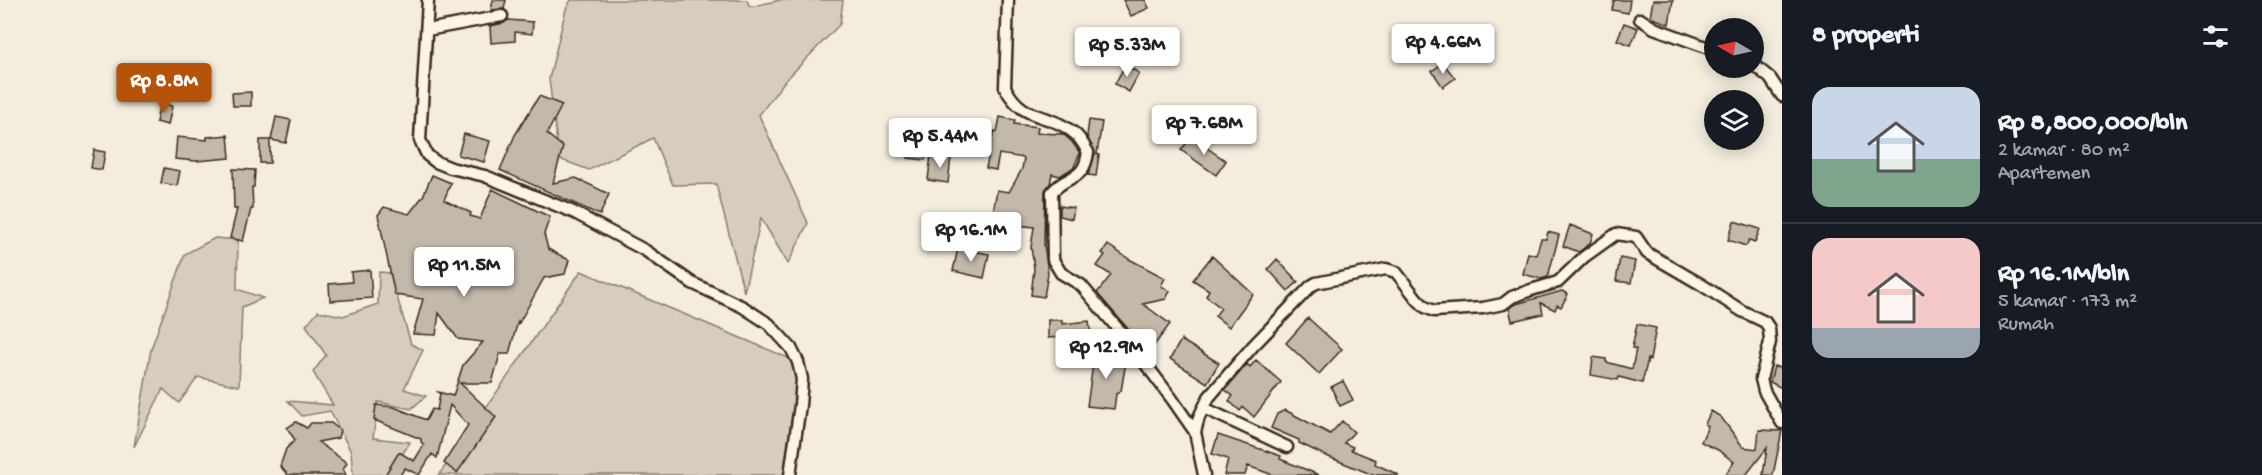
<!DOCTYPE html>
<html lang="id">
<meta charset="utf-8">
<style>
:root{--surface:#171b24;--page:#20242c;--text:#f1f3f6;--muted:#9ea1a6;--line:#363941;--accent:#b45309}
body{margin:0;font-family:"Gochi Hand",sans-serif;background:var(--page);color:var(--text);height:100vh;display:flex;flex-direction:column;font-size:22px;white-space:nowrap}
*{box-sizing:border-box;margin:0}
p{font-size:20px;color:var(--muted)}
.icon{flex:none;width:33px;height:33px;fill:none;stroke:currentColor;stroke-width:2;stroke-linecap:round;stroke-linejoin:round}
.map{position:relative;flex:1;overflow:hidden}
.panel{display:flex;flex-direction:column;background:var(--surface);width:480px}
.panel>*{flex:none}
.needle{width:39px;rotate:279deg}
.fabs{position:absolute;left:1704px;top:18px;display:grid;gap:12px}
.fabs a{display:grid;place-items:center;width:60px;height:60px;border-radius:50%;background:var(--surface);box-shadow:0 3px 15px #0003;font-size:30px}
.price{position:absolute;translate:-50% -51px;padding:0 14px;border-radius:6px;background:#fff;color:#222;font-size:20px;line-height:39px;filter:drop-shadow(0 2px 3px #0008)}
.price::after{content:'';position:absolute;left:50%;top:36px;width:18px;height:14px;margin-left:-9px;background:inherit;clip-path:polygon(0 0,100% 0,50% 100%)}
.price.current{background:var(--accent);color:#fff}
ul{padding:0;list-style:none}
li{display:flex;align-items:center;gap:18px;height:150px;padding:0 30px}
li+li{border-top:2px solid var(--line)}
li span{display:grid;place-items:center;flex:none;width:168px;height:120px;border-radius:18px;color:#555}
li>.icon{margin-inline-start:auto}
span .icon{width:72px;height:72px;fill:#fffc;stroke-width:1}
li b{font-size:26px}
h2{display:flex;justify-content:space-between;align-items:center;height:72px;padding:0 30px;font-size:26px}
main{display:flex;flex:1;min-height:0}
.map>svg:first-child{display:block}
.green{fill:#d6cdbd;stroke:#887c6e;stroke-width:1.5}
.building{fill:#c3b9aa;stroke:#3b2a1e;stroke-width:1.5}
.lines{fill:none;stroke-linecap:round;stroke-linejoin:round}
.minor-casing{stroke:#3b2a1e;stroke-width:15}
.minor{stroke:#fcf5e5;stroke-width:10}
</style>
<main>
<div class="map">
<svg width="1782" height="475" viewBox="0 0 1782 475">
<rect width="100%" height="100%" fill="#f4eddd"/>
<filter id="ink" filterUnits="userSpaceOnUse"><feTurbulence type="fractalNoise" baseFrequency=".0167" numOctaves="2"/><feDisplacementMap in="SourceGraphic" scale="12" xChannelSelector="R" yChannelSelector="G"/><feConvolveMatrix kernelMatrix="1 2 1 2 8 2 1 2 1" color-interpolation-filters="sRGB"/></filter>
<g filter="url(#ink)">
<path class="green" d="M571 0H747L750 7 780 0H843L840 24 784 82 759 115 808 223 788 264 761 218 744 292 716 184 673 185 653 138 589 170 559 159 549 79 566 9Z
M215 238 238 240 237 289 263 298 242 307 239 386 198 377 179 403 163 389 134 447 151 349 185 254Z
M581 271 798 362 794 475H439Z
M379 272 390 273 411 344 423 350 404 389 426 396 411 409 378 402 373 438 410 442 389 475H353L351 452 330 411 302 416 288 401 333 405 313 372 326 355 306 325 318 311 343 316 378 304Z"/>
<path class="building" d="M493 0H506L504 9 491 10Z
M1123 0H1145L1149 8 1131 16Z
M1614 0H1630L1628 13 1612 10Z
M1653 0H1673L1669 24 1650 17Z
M508 20 533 22 532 34 515 32V41L491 43 490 26 504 23Z
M1624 23 1638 28 1631 45 1617 40Z
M1443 63 1455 78 1443 87 1432 71Z
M1125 65 1139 73 1129 92 1115 84Z
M251 92V106H233L232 93Z
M539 96 562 105 547 134 563 147 553 183 576 178 609 194 600 215 500 170 515 135Z
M160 103 172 106 168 125 156 122Z
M276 117 291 120 286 143 271 140Z
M1000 117 1015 120 1014 124 1038 127 1037 133 1063 134 1072 142 1080 153 1074 167 1060 176 1052 174 1050 184 1045 190 1044 244 1048 273 1044 297 1031 295 1034 269 1031 247 1034 227 991 222 997 190 1009 192 1022 169 1024 158 999 154 996 170 986 168 994 131 997 132Z
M1089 120 1102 122 1097 154 1099 155 1096 176 1088 175 1095 154 1087 136Z
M464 134 490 141 484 162 458 155Z
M228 135 230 158 196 161 175 159 177 137 207 140V137Z
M1191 137 1226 161 1216 175 1181 150Z
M910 139 927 141 925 160 908 158Z
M260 140H270V163H260Z
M94 150 105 152 102 170 91 168Z
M931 155 951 157 948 183 928 180Z
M164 168 180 171 177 186 161 183Z
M233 169 255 170 254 187H252L253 209H251L243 241 230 238 237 209H234Z
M432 175 451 183 444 200 471 213 470 216 480 219 492 189 550 217 544 234 548 249 569 260 565 274 544 278 519 323 518 321 509 354H500L492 383H460L496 417 457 473 444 463 468 425 450 405 437 458 432 454 419 475 405 468 400 475H385L399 452 414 461 424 445 421 442V439L374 420 376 405 394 407 426 420 432 409 437 410 440 394 438 392 453 396 463 365 483 342 458 339 439 313 436 335 413 334 423 299 395 295 378 215 384 207 409 214 423 196Z
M1060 206 1074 208 1072 219 1060 216Z
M1734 221 1760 229 1755 242 1749 240 1746 246 1728 240Z
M1570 225 1593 234 1590 243 1579 252 1563 246Z
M1548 232 1559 235 1548 277 1541 279 1523 274 1528 253 1536 255 1541 239H1546Z
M1108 245 1129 259 1165 278 1161 286 1170 291 1166 299 1143 304 1170 324 1153 347 1129 330 1097 293 1111 275 1097 266 1105 255 1102 253Z
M958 248 989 254 984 278 953 271Z
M1212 256 1253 294 1229 327 1215 316 1221 308 1206 296 1209 290 1193 280Z
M1620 258 1635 261 1631 283 1616 281Z
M1277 259 1298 282 1288 291 1268 269Z
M370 270 372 298 330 301 329 284 352 282 351 272Z
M1562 291 1568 294 1561 307 1557 305 1555 310 1541 303 1543 314 1512 321 1509 308 1516 304Z
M1308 318 1342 349 1319 374 1286 343Z
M1048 320H1062V324L1089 321 1091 335 1048 338Z
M1637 324 1656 328 1650 360 1648 359 1642 383 1619 377 1618 380 1591 375 1593 357 1606 359V362L1632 369 1636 349 1632 348Z
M1181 340 1219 363 1207 383 1170 359Z
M1101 351 1127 356 1121 391 1116 394 1114 409 1087 406 1094 357Z
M1256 360 1281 382 1254 417 1243 407 1240 411 1229 401 1233 396 1225 390 1247 364 1250 367Z
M1774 366 1782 369V388L1770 382Z
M1343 381 1353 400 1340 406 1331 387Z
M1285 410 1330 434 1342 421 1354 432 1344 443 1353 447 1351 450 1376 460 1375 464 1399 475H1373L1324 455 1299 443V440L1271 428 1277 414Z
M1711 411 1721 417 1743 447 1757 449 1759 430 1782 431 1773 475H1763L1767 448 1746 475H1725L1734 462 1718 450 1701 442 1708 426 1705 424Z
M296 422 307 428 311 423H331L340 430 338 438 318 442 347 463 343 469 346 475H288L280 466 286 449 295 440 287 428Z
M1218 435 1281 456 1280 459 1319 475H1273L1248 466 1245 475H1224L1228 459 1212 454Z"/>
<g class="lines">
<g class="minor-casing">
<path id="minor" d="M428 0 420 140 427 155 436 162 451 168 485 176 573 212 646 251 692 283 743 307 769 324 791 348 798 362 802 379 800 405 790 475
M1008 0 1005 87C1023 123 1047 111 1074 133 1080 137 1084 146 1088 152 1084 182 1069 173 1052 192L1053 260 1061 273 1081 285 1129 342 1172 399 1195 432 1204 475
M1640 19 1654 28 1714 50
M427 30 502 16
M1754 65 1770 78 1782 96
M1204 408 1287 447
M1195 432 1199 417 1209 397 1253 346 1311 286 1316 283 1386 269 1396 272 1417 299 1425 307 1434 311 1483 308 1503 304 1512 297 1531 290 1558 282 1584 257 1616 234 1636 237 1647 253 1702 285 1742 311 1765 322 1769 328 1770 342 1761 379 1764 391 1782 423"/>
</g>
<use href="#minor" class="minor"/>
</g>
</g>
</svg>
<div class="fabs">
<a><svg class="needle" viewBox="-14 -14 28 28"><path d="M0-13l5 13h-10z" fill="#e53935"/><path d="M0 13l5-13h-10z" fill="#9ea1a6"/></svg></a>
<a><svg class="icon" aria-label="layers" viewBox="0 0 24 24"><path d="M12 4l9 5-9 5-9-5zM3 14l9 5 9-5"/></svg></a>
</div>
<b class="price" style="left:1443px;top:75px">Rp 4.66M</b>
<b class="price" style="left:1127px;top:78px">Rp 5.33M</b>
<b class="price current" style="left:164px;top:114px">Rp 8.8M</b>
<b class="price" style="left:1204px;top:156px">Rp 7.68M</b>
<b class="price" style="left:940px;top:169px">Rp 5.44M</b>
<b class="price" style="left:971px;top:263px">Rp 16.1M</b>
<b class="price" style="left:464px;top:298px">Rp 11.5M</b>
<b class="price" style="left:1106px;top:380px">Rp 12.9M</b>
</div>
<section class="panel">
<h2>8 properti<svg class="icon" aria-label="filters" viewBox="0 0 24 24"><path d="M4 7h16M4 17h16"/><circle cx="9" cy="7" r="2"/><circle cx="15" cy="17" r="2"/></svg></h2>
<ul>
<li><span style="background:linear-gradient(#c9d6e8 60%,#7fa58c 0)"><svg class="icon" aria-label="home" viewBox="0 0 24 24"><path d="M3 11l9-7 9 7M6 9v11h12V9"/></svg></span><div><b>Rp 8,800,000/bln</b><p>2 kamar · 80 m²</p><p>Apartemen</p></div></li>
<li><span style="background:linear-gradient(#f6c9c9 75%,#9aa5b1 0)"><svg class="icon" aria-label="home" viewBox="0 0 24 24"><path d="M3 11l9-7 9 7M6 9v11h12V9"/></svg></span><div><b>Rp 16.1M/bln</b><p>5 kamar · 173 m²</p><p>Rumah</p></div></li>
</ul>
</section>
</main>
